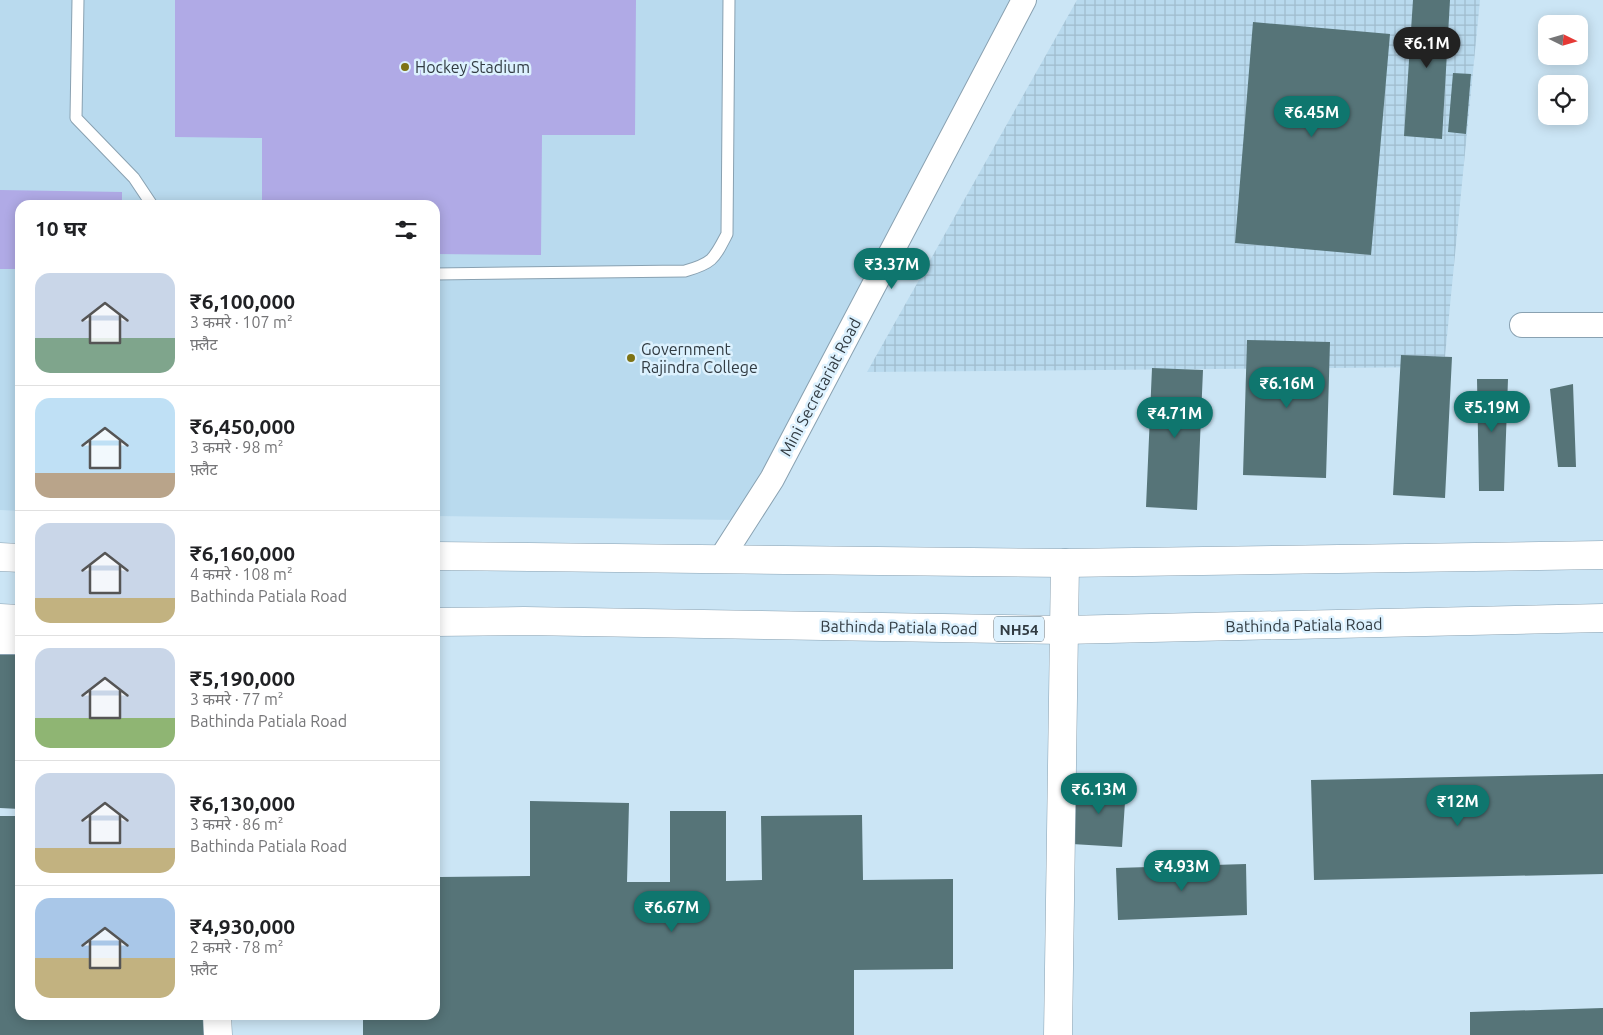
<!DOCTYPE html>
<html lang="hi">
<meta charset="utf-8">
<style>
:root{--surface:#fff;--page:#f6f6f6;--text:#202124;--muted:#757577;--line:#e0e0e0;--accent:#0f766e}
body{margin:0;font-family:Ubuntu,"Noto Sans Devanagari",sans-serif;background:var(--page);color:var(--text);height:100vh;display:flex;flex-direction:column;font-size:19px;white-space:nowrap}
*{box-sizing:border-box;margin:0}
p{font-size:16px;color:var(--muted)}
.icon{flex:none;width:28px;height:28px;fill:none;stroke:currentColor;stroke-width:2;stroke-linecap:round;stroke-linejoin:round}
.map{position:relative;flex:1;overflow:hidden}
.panel{position:absolute;left:15px;top:200px;width:425px;height:820px;display:flex;flex-direction:column;background:var(--surface);border-radius:15px;box-shadow:0 2px 12px #0003}
.panel>*{flex:none}
.needle{width:32px;rotate:95deg}
.controls{position:absolute;left:1538px;top:15px;display:grid;gap:10px}
.controls a{display:grid;place-items:center;width:50px;height:50px;border-radius:10px;background:var(--surface);box-shadow:0 2px 12px #0003;font-size:25px}
.price{position:absolute;translate:-50% -42px;padding:0 11px;border-radius:18px;background:var(--accent);color:#fff;font-size:16px;line-height:32px;filter:drop-shadow(0 1px 2px #0008)}
.price::after{content:'';position:absolute;left:50%;top:30px;width:15px;height:11px;margin-left:-8px;background:inherit;clip-path:polygon(0 0,100% 0,50% 100%)}
.price.active{background:#222;color:#fff}
ul{padding:0;list-style:none}
li{display:flex;align-items:center;gap:15px;height:125px;padding:0 20px}
li+li{border-top:1px solid var(--line)}
li span{display:grid;place-items:center;flex:none;width:140px;height:100px;border-radius:15px;color:#555}
li>.icon{margin-inline-start:auto}
span .icon{width:60px;height:60px;fill:#fffc;stroke-width:1}
li b{font-size:21px}
h2{display:flex;justify-content:space-between;align-items:center;height:60px;padding:0 20px;font-size:21px}
.map>svg:first-child{display:block}
.built{fill:#b9daee}
.industrial{fill:url(#industrial-grid)}
.garden{fill:#b0aae6}
.building{fill:#567478}
.lines{fill:none;stroke-linecap:round;stroke-linejoin:round}
.lane-casing{stroke:#89a1b1;stroke-width:13}
.street-casing{stroke:#89a1b1;stroke-width:26}
.secondary-casing{stroke:#89a1b1;stroke-width:29}
.highway-casing{stroke:#89a1b1;stroke-width:29}
.lane{stroke:#fff;stroke-width:11}
.street{stroke:#fff;stroke-width:24}
.secondary{stroke:#fff;stroke-width:28}
.highway{stroke:#fff;stroke-width:28}
.poi-dot{fill:#7e7314;stroke:#dcf1fe;stroke-width:2}
.labels{text-anchor:middle;dominant-baseline:central;stroke-width:5;stroke-linejoin:round;paint-order:stroke}
.shield{fill:#dcf1fe;stroke:#64727a;stroke-width:1}
.shield-label{font-size:15px;font-weight:bold;fill:#313b42}
.poi-label{font-size:16px;fill:#313b42;stroke:#dcf1fe;text-anchor:start}
.street-label{font-size:16px;fill:#313b42;stroke:#dcf1fe}
</style>
<div class="map">
<svg width="1603" height="1035" viewBox="0 0 1603 1035">
<defs>
<pattern id="industrial-grid" width="8" height="8" patternUnits="userSpaceOnUse" patternTransform="scale(1.25)"><rect width="8" height="8" fill="#b9daee"/><path d="M0 4h8M4 0v8" fill="none" stroke="#a0bccd"/></pattern>
</defs>
<rect width="100%" height="100%" fill="#cbe5f5"/>
<path class="built" d="M0 0H1021L738 520 435 516V205H20V511L0 510Z"/>
<path class="industrial" d="M1077 0H1480L1444 367 867 372Z"/>
<path class="garden" d="M175 0H636L635 135H542L541 255 435 254V205H262V138L175 137Z
M0 190 122 192V205H20V269H0Z"/>
<path class="building" d="M1413 0H1450L1442 139 1404 136Z
M1253 22 1390 34 1371 255 1235 243Z
M1453 73 1471 74 1466 134 1448 132Z
M1247 340 1330 342 1326 478 1243 475Z
M1401 355 1452 357 1445 498 1393 495Z
M1152 368 1203 370 1197 510 1146 507Z
M1477 379H1508L1504 491H1479Z
M1573 384 1576 467H1558L1550 389Z
M0 653 20 654V809L0 808Z
M1603 774V874L1314 880 1311 780Z
M435 784H440V877L530 876V801L629 803 627 882H670V811H726V881L762 880 761 816 862 815 863 880 953 879V969L854 970V1035H363V1015H435Z
M1075 784 1126 787 1122 847 1072 844Z
M0 816H20V1015H217L218 1035H0Z
M1246 864 1247 915 1118 920 1116 868Z
M1603 1008V1035H1470V1012Z"/>
<g class="lines">
<g class="lane-casing">
<path id="lane" d="M78 0 76 118 134 178 152 205
M435 274 685 271C713 263 714 259 727 234L729 0"/>
</g>
<g class="street-casing">
<path id="street" d="M1522 325H1603
M722 557 772 479 1024 0
M0 642H20"/>
</g>
<g class="secondary-casing">
<path id="secondary" d="M217 1015 218 1035
M1058 1035 1065 563"/>
</g>
<g class="highway-casing">
<path id="highway" d="M435 556 1065 563 1603 555
M0 557 20 558
M0 618 20 619
M435 622 524 621 1064 630 1603 618"/>
</g>
<use href="#lane" class="lane"/>
<use href="#street" class="street"/>
<use href="#secondary" class="secondary"/>
<use href="#highway" class="highway"/>
</g>
<g class="poi-dot">
<circle cx="405" cy="67" r="5"/>
<circle cx="631" cy="358" r="5"/>
</g>
<g class="labels">
<rect class="shield" x="994" y="616.5" width="50" height="25" rx="4"/>
<g class="shield-label">
<text x="1019" y="629">NH54</text>
</g>
<g class="poi-label">
<text x="415" y="67">Hockey Stadium</text>
<text x="641" y="349">Government<tspan x="641" dy="18">Rajindra College</tspan></text>
</g>
<g class="street-label">
<text transform="translate(820 387) rotate(-62)">Mini Secretariat Road</text>
<text transform="translate(1304 625) rotate(-1)">Bathinda Patiala Road</text>
<text transform="translate(899 627) rotate(1)">Bathinda Patiala Road</text>
</g>
</g>
</svg>
<div class="controls">
<a><svg class="needle" viewBox="-14 -14 28 28"><path d="M0-13l5 13h-10z" fill="#e53935"/><path d="M0 13l5-13h-10z" fill="#757577"/></svg></a>
<a><svg class="icon" aria-label="locate" viewBox="0 0 24 24"><circle cx="12" cy="12" r="6"/><path d="M12 2v4M12 18v4M2 12h4M18 12h4"/></svg></a>
</div>
<b class="price active" style="left:1427px;top:69px">₹6.1M</b>
<b class="price" style="left:1312px;top:138px">₹6.45M</b>
<b class="price" style="left:892px;top:290px">₹3.37M</b>
<b class="price" style="left:1287px;top:409px">₹6.16M</b>
<b class="price" style="left:1492px;top:433px">₹5.19M</b>
<b class="price" style="left:1175px;top:439px">₹4.71M</b>
<b class="price" style="left:1099px;top:815px">₹6.13M</b>
<b class="price" style="left:1458px;top:827px">₹12M</b>
<b class="price" style="left:1182px;top:892px">₹4.93M</b>
<b class="price" style="left:672px;top:933px">₹6.67M</b>
<section class="panel">
<h2>10 घर<svg class="icon" aria-label="filters" viewBox="0 0 24 24"><path d="M4 7h16M4 17h16"/><circle cx="9" cy="7" r="2"/><circle cx="15" cy="17" r="2"/></svg></h2>
<ul>
<li><span style="background:linear-gradient(#c9d6e8 65%,#7fa58c 0)"><svg class="icon" aria-label="home" viewBox="0 0 24 24"><path d="M3 11l9-7 9 7M6 9v11h12V9"/></svg></span><div><b>₹6,100,000</b><p>3 कमरे · 107 m²</p><p>फ़्लैट</p></div></li>
<li><span style="background:linear-gradient(#bfe0f5 75%,#b9a48a 0)"><svg class="icon" aria-label="home" viewBox="0 0 24 24"><path d="M3 11l9-7 9 7M6 9v11h12V9"/></svg></span><div><b>₹6,450,000</b><p>3 कमरे · 98 m²</p><p>फ़्लैट</p></div></li>
<li><span style="background:linear-gradient(#c9d6e8 75%,#c2b280 0)"><svg class="icon" aria-label="home" viewBox="0 0 24 24"><path d="M3 11l9-7 9 7M6 9v11h12V9"/></svg></span><div><b>₹6,160,000</b><p>4 कमरे · 108 m²</p><p>Bathinda Patiala Road</p></div></li>
<li><span style="background:linear-gradient(#c9d6e8 70%,#8fb573 0)"><svg class="icon" aria-label="home" viewBox="0 0 24 24"><path d="M3 11l9-7 9 7M6 9v11h12V9"/></svg></span><div><b>₹5,190,000</b><p>3 कमरे · 77 m²</p><p>Bathinda Patiala Road</p></div></li>
<li><span style="background:linear-gradient(#c9d6e8 75%,#c2b280 0)"><svg class="icon" aria-label="home" viewBox="0 0 24 24"><path d="M3 11l9-7 9 7M6 9v11h12V9"/></svg></span><div><b>₹6,130,000</b><p>3 कमरे · 86 m²</p><p>Bathinda Patiala Road</p></div></li>
<li><span style="background:linear-gradient(#a9c7e8 60%,#c2b280 0)"><svg class="icon" aria-label="home" viewBox="0 0 24 24"><path d="M3 11l9-7 9 7M6 9v11h12V9"/></svg></span><div><b>₹4,930,000</b><p>2 कमरे · 78 m²</p><p>फ़्लैट</p></div></li>
</ul>
</section>
</div>
